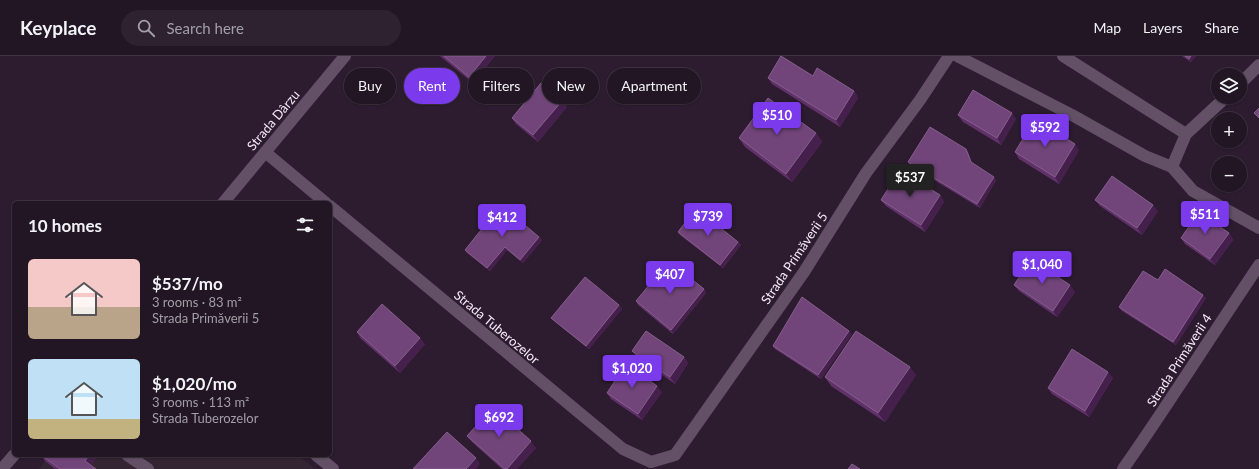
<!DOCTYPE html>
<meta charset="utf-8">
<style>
:root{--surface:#221524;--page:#2e2231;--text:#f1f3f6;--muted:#a29fa6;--line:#3f3441;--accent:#7c3aed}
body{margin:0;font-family:Lato,sans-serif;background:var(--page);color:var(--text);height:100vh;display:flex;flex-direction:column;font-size:15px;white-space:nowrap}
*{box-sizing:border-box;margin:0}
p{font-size:13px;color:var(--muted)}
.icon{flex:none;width:22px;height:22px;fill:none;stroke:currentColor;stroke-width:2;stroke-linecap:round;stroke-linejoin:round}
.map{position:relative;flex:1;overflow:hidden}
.panel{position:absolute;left:12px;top:145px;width:320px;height:256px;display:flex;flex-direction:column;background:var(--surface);border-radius:6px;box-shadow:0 1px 3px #0004,0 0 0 1px var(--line)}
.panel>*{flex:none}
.hud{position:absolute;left:344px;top:12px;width:380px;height:36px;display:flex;gap:8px}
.controls{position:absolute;left:1211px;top:12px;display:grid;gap:8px}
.controls a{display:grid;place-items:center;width:36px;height:36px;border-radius:50%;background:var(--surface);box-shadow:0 1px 3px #0004,0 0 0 1px var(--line);font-size:20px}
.price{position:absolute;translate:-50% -34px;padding:0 9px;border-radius:4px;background:var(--accent);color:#fff;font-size:13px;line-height:26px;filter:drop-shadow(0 1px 2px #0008)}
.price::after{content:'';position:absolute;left:50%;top:24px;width:12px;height:9px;margin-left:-6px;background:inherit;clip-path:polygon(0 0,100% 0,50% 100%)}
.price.active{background:#222;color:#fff}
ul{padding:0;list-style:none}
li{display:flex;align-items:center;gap:12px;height:100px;padding:0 16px}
li span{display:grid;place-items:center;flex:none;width:112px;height:80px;border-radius:6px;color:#555}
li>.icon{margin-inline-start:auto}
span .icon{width:48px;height:48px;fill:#fffc;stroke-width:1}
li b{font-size:17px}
h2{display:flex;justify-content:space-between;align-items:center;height:48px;padding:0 16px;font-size:17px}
.chip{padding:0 14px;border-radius:18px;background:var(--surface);box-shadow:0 1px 3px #0004,0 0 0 1px var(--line);font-size:14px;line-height:36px}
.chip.active{background:var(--accent);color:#fff}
header{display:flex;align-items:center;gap:24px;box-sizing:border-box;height:56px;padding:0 20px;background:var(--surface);border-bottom:1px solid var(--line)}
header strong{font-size:19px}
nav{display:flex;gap:22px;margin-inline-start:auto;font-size:14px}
.search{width:280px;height:36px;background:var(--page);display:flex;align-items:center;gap:10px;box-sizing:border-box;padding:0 14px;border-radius:22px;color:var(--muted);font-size:15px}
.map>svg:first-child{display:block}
.industrial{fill:#332532}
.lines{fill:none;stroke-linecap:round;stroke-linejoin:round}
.minor{stroke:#635066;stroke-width:12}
.wall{fill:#61316a}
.shaded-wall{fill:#46204c}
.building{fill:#714579;stroke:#865f8d}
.labels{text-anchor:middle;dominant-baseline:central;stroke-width:4;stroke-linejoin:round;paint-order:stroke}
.street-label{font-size:13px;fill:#f6eaf8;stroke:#2d1c30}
</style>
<header>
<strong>Keyplace</strong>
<div class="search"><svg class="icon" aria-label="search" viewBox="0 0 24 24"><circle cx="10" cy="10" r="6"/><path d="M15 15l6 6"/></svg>Search here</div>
<nav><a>Map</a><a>Layers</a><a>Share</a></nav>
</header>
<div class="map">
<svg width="1259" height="413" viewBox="0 0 1259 413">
<rect width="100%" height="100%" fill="#2d1c30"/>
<path class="industrial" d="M49 399H298L315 413H39Z"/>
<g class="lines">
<path class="minor" d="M957 0 1072 59 1145 100 1172 111
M1063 0 1186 78 1172 111 1193 135 1259 172
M1240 28 1259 9
M1186 78 1226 41
M265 96 326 147
M223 147 345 0
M330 150 623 393 651 406 675 399 804 216 866 117 920 44 949 0
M127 399 148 413
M316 399 333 413
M2 413 14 399
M1123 413C1170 346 1213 277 1259 209"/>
</g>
<path class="wall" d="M440 0H495L473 27Z
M1182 0H1196L1191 6Z
M813 20 854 35 858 42 840 71 772 28 768 22Z
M562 45 567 51 538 86 516 68 512 62Z
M958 59 1016 63 1001 89 963 66Z
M816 77 822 86 792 126 745 91 739 82Z
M966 93 968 96 972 107 996 124 980 152 911 110 908 106Z
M1079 94 1059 128 1019 103 1015 96Z
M940 139 944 146 925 176 886 150 881 144Z
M1095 144 1158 155 1142 179 1100 150Z
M678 176 738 186 741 189 723 212 680 179Z
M1229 177 1233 184 1215 209 1185 188 1181 182Z
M539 181 542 184 523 207 507 194 490 215 467 197 465 194Z
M1158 224 1206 242 1176 289 1122 255 1119 251Z
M1014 229 1075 236 1057 261 1019 235Z
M704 233 706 237 673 278 638 249 636 245Z
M619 249 622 253 589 293 554 265 551 262Z
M357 276 425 288 400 317 361 283Z
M852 278 821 323 775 293 773 290Z
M632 295 684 301 688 307 675 328 637 301Z
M916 319 885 366 831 330 825 321Z
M1113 322 1089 361 1052 338 1048 332Z
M662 336 642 364 611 343 607 337Z
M467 380 536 392 517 413H502L472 386Z
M41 399H94L96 402 91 409 96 413H55L45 405Z"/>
<path class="shaded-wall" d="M486 0H495L473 27 469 21Z
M1191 0H1196L1191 6 1189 3Z
M854 35 858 42 840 71 836 64Z
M562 45 567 51 538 86 533 79Z
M1012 57 1016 63 1001 89 997 82Z
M816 77 822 86 792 126 786 118Z
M1075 88 1079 94 1059 128 1055 121Z
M966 93 968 96 973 110 971 106Z
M994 121 996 124 980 152 977 148Z
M940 139 944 146 925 176 921 169Z
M1153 149 1158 155 1142 179 1137 172Z
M1229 177 1233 184 1215 209 1210 203Z
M539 181 542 184 523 207 520 204Z
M738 186 741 189 723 212 720 209Z
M505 191 507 194 490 215 487 212Z
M1070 229 1075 236 1057 261 1053 255Z
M704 233 706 237 673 278 671 274Z
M1203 239 1206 242 1176 289 1173 286Z
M619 249 622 253 589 293 586 290Z
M849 275 852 278 821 323 818 319Z
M420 282 425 288 400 317 395 310Z
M684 301 688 307 675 328 670 321Z
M910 311 916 319 885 366 878 357Z
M1108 316 1113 322 1089 361 1085 355Z
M657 330 662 336 642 364 638 358Z
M531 385 536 392 517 413H507Z
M89 399H94L96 402 90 411 85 405Z
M476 402 480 408 476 413H466Z"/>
<path class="building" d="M444 0H486L469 21Z
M781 0 813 20 817 12 854 35 836 64 768 22Z
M1185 0H1191L1189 3Z
M541 27 562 45 533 79 512 62Z
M973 34 1012 57 997 82 958 59Z
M768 42 816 77 786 118 739 82Z
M1259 52V62L1254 57Z
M1035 63 1075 88 1055 121 1015 96Z
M930 71 966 93 971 106 994 121 977 148 908 106Z
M900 114 940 139 921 169 881 144Z
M1112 120 1153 149 1137 172 1095 144Z
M501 149 539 181 520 204 505 191 487 212 465 194Z
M696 152 738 186 720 209 678 176Z
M1199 156 1229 177 1210 203 1181 182Z
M1031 203 1070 229 1053 255 1014 229Z
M669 205 704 233 671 274 636 245Z
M1165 213 1203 239 1173 286 1119 251 1143 215 1158 224Z
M585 221 619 249 586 290 551 262Z
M802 241 849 275 818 319 773 290Z
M382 248 420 282 395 310 357 276Z
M646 275 684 301 670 321 632 295Z
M856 275 910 311 878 357 825 321Z
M1072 293 1108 316 1085 355 1048 332Z
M626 308 657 330 638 358 607 337Z
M493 351 531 385 507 413H505L467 380Z
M447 376 476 402 466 413H413Z
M41 399H89L85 405 96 413H60Z
M852 408 860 413H848Z"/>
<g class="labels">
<g class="street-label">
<text transform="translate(273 64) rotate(-50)">Strada Dârzu</text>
<text transform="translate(794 202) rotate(-56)">Strada Primăverii 5</text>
<text transform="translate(497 271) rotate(40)">Strada Tuberozelor</text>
<text transform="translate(1179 304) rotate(-57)">Strada Primăverii 4</text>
</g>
</g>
</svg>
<div class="controls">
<a><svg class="icon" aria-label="layers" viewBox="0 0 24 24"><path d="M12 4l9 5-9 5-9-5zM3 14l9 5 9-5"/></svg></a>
<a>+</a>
<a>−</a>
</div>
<b class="price" style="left:777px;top:80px">$510</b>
<b class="price" style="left:1045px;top:92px">$592</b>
<b class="price active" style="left:910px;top:142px">$537</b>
<b class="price" style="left:1205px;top:179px">$511</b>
<b class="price" style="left:708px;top:181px">$739</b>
<b class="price" style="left:502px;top:182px">$412</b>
<b class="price" style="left:1042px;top:229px">$1,040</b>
<b class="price" style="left:670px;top:239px">$407</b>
<b class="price" style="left:632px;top:333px">$1,020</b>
<b class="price" style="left:499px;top:382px">$692</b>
<div class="hud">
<a class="chip">Buy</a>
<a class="chip active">Rent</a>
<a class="chip">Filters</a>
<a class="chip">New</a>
<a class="chip">Apartment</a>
</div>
<section class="panel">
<h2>10 homes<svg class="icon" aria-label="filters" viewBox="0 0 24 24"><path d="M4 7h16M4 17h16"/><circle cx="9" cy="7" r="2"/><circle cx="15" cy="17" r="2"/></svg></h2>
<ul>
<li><span style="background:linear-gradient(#f6c9c9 60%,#b9a48a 0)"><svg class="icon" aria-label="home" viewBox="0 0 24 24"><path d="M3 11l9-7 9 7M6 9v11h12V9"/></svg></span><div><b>$537/mo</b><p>3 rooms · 83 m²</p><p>Strada Primăverii 5</p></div></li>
<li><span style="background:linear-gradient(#bfe0f5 75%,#c2b280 0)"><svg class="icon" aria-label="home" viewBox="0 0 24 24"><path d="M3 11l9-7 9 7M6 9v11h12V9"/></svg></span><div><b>$1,020/mo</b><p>3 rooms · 113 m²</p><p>Strada Tuberozelor</p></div></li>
</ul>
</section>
</div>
